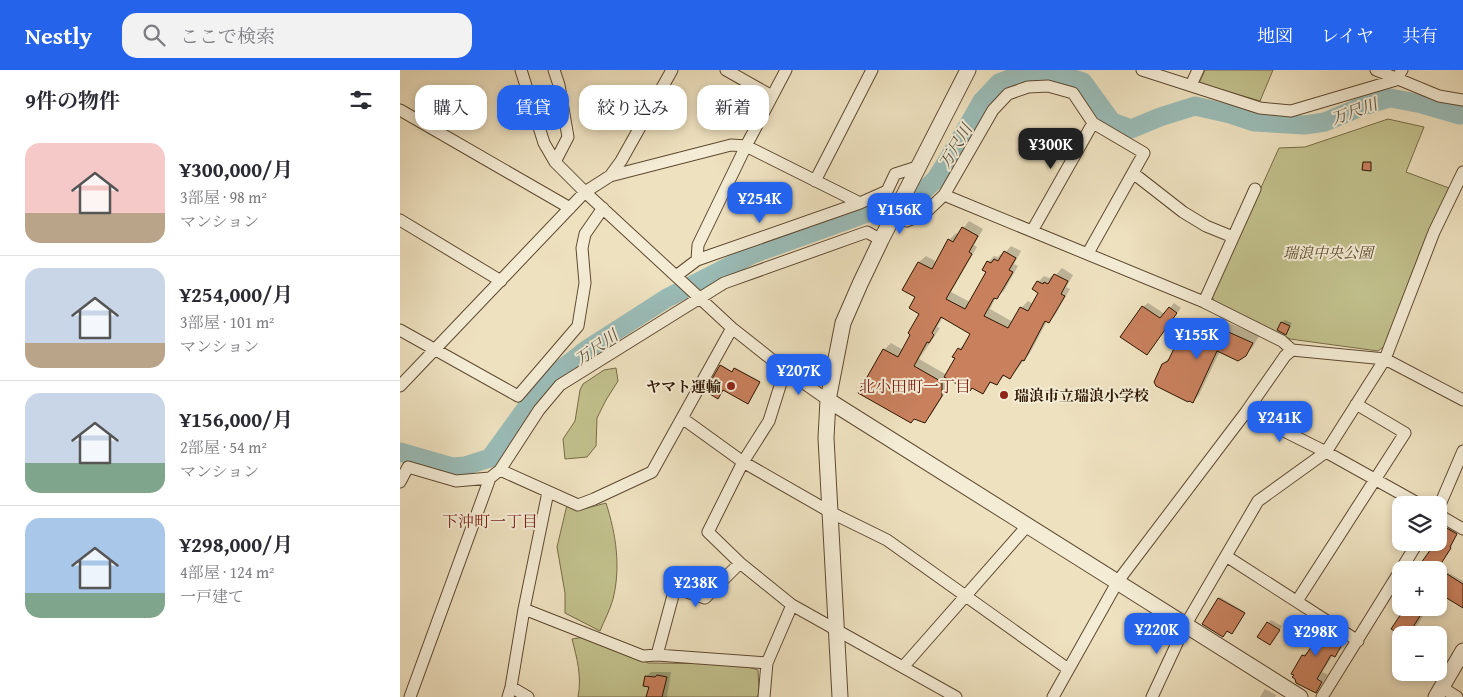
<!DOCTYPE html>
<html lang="ja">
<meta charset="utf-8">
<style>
:root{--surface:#fff;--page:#f2f2f3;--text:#2b2b33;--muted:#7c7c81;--line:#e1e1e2;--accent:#2563eb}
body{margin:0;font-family:"Gentium Book Plus","Noto Serif JP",serif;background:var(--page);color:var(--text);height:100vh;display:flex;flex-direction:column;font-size:19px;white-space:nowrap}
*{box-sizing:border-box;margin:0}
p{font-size:16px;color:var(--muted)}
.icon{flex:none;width:28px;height:28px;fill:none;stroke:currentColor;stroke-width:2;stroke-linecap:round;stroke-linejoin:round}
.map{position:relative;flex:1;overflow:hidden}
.sheet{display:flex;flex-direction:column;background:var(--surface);width:400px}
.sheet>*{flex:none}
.hud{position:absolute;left:15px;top:15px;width:475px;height:45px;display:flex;gap:10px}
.tools{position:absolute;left:992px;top:426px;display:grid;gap:10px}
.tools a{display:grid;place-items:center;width:55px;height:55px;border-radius:10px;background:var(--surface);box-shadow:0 2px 8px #0003;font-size:25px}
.price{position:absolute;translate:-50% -42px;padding:0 11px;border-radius:10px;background:var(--accent);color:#fff;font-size:16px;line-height:32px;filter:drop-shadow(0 1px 2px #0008)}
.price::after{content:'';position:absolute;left:50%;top:30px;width:15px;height:11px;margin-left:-8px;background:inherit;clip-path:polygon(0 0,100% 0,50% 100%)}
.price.on{background:#222;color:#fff}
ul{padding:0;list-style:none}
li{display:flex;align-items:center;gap:15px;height:125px;padding:0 25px}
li+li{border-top:1px solid var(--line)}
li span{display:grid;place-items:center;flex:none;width:140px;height:100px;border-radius:15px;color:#555}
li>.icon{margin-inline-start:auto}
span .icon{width:60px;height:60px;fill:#fffc;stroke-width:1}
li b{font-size:21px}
h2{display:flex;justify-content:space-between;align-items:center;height:60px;padding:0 25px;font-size:21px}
.tag{padding:0 18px;border-radius:15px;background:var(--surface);box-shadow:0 2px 8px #0003;font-size:18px;line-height:45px}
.tag.on{background:var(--accent);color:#fff}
header{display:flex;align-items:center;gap:30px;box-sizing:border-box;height:70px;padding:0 25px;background:var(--accent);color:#fff}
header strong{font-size:24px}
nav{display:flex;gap:28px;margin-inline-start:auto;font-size:18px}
.search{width:350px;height:45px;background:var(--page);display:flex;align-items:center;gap:12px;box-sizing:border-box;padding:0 18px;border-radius:15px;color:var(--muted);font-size:19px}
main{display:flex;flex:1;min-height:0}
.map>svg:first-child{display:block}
.green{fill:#c1c08c;stroke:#786b46}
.shadow{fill:#0003;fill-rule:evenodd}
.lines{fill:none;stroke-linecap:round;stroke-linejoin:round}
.river{stroke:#9abcb7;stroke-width:19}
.building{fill:#c8805d;stroke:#2e1600}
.minor-casing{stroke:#5e4930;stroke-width:13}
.tertiary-casing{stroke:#5e4930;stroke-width:17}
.minor{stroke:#f4ecd5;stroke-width:11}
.tertiary{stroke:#f4ecd5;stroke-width:15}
.poi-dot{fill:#8f2418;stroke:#f4ecd5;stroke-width:2}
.labels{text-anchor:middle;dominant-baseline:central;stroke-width:4;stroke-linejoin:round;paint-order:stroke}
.park-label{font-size:15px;font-style:italic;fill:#5a492a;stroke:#f4ecd5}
.poi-label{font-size:15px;font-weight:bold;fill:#2e1600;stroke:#f4ecd5;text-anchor:end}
.water-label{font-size:16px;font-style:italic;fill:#545040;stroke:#f4ecd5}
.neighbourhood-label{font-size:16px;fill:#7a1f14;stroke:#f4ecd5}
</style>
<header>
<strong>Nestly</strong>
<div class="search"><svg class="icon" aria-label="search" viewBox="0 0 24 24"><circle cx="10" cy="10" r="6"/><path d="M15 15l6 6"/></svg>ここで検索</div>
<nav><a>地図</a><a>レイヤ</a><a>共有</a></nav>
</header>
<main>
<section class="sheet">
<h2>9件の物件<svg class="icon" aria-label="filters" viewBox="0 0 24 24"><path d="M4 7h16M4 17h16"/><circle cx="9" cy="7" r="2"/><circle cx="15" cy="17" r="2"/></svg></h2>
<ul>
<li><span style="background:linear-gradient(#f6c9c9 70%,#b9a48a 0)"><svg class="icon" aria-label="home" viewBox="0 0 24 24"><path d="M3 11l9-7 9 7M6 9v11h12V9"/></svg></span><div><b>¥300,000/月</b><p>3部屋 · 98 m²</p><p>マンション</p></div></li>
<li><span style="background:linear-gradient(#c9d6e8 75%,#b9a48a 0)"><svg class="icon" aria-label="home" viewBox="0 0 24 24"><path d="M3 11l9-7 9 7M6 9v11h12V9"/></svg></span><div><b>¥254,000/月</b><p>3部屋 · 101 m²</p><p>マンション</p></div></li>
<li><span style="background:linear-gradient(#c9d6e8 70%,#7fa58c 0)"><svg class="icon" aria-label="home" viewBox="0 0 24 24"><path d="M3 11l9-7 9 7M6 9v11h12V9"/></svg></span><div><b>¥156,000/月</b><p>2部屋 · 54 m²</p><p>マンション</p></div></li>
<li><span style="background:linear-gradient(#a9c7e8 75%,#7fa58c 0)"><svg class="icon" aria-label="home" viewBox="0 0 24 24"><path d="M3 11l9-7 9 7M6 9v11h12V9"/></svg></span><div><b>¥298,000/月</b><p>4部屋 · 124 m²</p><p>一戸建て</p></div></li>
</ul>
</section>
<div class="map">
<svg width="1063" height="627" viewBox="0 0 1063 627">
<rect width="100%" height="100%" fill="#eee1bf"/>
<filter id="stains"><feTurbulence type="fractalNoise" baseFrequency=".004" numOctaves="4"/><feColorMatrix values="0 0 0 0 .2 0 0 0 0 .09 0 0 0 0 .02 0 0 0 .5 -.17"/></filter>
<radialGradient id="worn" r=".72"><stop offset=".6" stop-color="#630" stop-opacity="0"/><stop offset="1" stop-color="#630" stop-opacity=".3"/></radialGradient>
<path class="green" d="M805 0H873L860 31 799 13Z
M988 49 1024 57 1006 102 1049 118 986 275 978 281 890 269 814 232 812 226 879 78 905 77Z
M216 298 218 311 206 330 197 348 196 376 187 387 165 389 163 369 175 351 180 320 183 314 204 300Z
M206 433C216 464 221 497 213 529 210 540 204 551 200 561L165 543V523L157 477 167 435 180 440Z
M185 567 233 585 248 593 338 594 358 600 359 623 357 627H178C182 607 177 588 172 569Z"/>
<path class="shadow" d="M569 151 583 159 574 175 577 177 551 222 570 232 588 201V192L594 186 598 187 601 184 603 185 611 176 621 181 614 194 618 196 604 221 596 227 590 239 613 252 621 238 628 231 633 234 639 222 638 212 644 206 649 208 652 206 654 207 662 198 673 205 666 217 670 219 655 245 649 252 647 251 630 283 610 308 605 305 597 314 592 311 583 322 548 308V318L531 345 525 351 460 322 484 280 491 273 503 280 520 243 517 227 503 219 519 192 526 186 537 192 549 170 556 163 558 165ZM543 247 572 263 567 272 559 279 557 288 547 305 519 289 540 258 537 257Z
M748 233 765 244 774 233 781 238 747 283 743 237Z
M809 250 819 254 822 250 859 266 852 278 845 285 820 281 799 325 793 331 763 294 770 287 784 261 791 254 802 259Z
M885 250 892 253 886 263 882 252Z
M322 295 333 302 336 298 360 311 349 331 321 296Z
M1048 457 1058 462 1050 475 1052 476 1040 495 1048 500 1047 502 1063 511V536L1045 526 1041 532 1039 531V520L1043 514 1039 512V500H1019Z
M820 527 845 542 833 562 803 554Z
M1006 538H1028L1018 554 1008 563 1002 560 993 558Z
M919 546 949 564 941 579 934 585H933L922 602 928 605 916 621 893 603 903 585 911 579 915 572 912 552Z
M871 550 882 556 873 571 859 567Z
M251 602H271L267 627H248L250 616 247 606Z
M865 619 876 625 875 627H860Z"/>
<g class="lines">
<path class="river" d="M0 382 52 397 65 396 90 388 145 312 186 280 267 228 353 184 520 124 536 109 557 75 582 31 599 13 628 2 655 3 683 12 712 52 731 59 760 47 795 36 830 44 854 52 905 55 925 52 963 36 990 28 1022 34 1060 45 1063 44"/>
</g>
<path class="building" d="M963 92H971V101L962 100Z
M562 157 578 166 569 182 572 184 546 229 565 239 586 202 582 200 587 191 591 193 594 189 598 191 604 181 616 188 609 200 613 202 597 229 594 228 584 246 608 258 620 237 628 241 638 223 632 219 637 211 643 214 644 212 648 214 654 204 668 211 661 224 665 226 649 253 645 251 624 291 622 290 610 309 603 305 597 315 590 312 583 324 572 318 570 321 544 307 555 288 552 287 558 278 561 280 570 264 541 247 532 263 534 265 529 273 527 272 514 296 542 312V326L525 353 514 349 511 353 458 323 483 279 498 287 510 265 508 263 519 244 509 238 515 227 502 220 518 192 532 199 548 169 553 172Z
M742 236 760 248 769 237 777 243 747 285 720 267Z
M881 252 890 256 886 265 877 260Z
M802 256 813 260 815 256 853 273 846 286 838 291 817 281 793 333 789 331 788 332 756 316 754 312 762 294 768 291 783 260 797 266Z
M320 295 332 302 334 298 360 312 348 334 323 320 318 329 305 321Z
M1045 457 1057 464 1050 477 1051 478 1037 500H1016L1036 472H1039V467Z
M1039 499 1063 514V538L1045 527 1039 537Z
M818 528 845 543 832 564 827 561 823 567 802 554Z
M1005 538H1025L1008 565 1002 561 1000 564 991 559Z
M911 551 944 571 935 587 931 585 917 609 922 612 916 623 896 613 895 609 892 607 894 605 891 604 902 585 905 586 914 573 902 566Z
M867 552 880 560 870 575 857 567Z
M257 605 267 607 262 627H246L249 617 243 616 245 606 255 607Z"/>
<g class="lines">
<g class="minor-casing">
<path id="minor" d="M121 0 144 73 155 92 185 122 332 258 385 300 428 330
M154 0 159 15 168 67 155 92
M326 0 372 26
M742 0 860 38 891 41 996 10 1002 0
M976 0 1039 26 1063 30
M791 15 798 0
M0 40 170 138
M733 103 783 142 806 156 833 167
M210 106 221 91 272 0
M415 111 472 0
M544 125 593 40 608 24 628 17 648 16 673 23 693 53 744 83 688 183
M492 147 507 151 524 144 544 125 804 232 882 271 892 280 985 289 1063 330
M0 150 101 211
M632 161 693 53
M297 190 298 175 346 76 386 0
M276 206 297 190 460 133
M804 232 855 119
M0 260 118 326 178 256 185 213 182 178 185 164 203 138
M385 300 369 351 343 392 308 462 340 493 392 535 556 627
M0 316 185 122 210 106 331 75 346 76 460 133 487 121 495 104 517 97
M846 342 926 382 1021 435
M282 348 343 392 432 443 487 470 668 599
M100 400 178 435 194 429 252 402 332 258
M0 412 8 397 56 411 90 408 100 400 139 340 160 315 324 213 467 162 481 170
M1039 437 1063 381
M1039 445 1063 459
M826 486 958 571
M897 531 1005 363 956 334
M124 539 243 586 257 585 367 593
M257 585 275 518 305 528 340 493
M503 597 627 456
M111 617 128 627
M1041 617 1057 627
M10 627 90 408
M108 627 111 617 124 539 148 422
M364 627 367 593 392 535
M653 627 718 511 846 342 885 286 892 280
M752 627 786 554 858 431 926 382 985 289 1034 162 1063 102
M922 627 1018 472"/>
</g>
<g class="tertiary-casing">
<path id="tertiary" d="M428 330 900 627
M440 627 426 368 428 330 443 253 460 214 481 170 568 0
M1036 627 1063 581"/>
</g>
<use href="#minor" class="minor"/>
<use href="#tertiary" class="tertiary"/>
</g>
<g class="poi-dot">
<circle cx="331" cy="316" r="5"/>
<circle cx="604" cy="325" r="5"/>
</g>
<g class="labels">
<g class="park-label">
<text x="928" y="182">瑞浪中央公園</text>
</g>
<g class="poi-label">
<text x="321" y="316">ヤマト運輸</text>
<text x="614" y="325" text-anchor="start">瑞浪市立瑞浪小学校</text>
</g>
<g class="water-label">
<text transform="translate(954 41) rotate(-20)">万尺川</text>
<text transform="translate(555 76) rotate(-59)">万尺川</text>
<text transform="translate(196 277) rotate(-35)">万尺川</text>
</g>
<g class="neighbourhood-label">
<text x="515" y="316">北小田町一丁目</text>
<text x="90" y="451">下沖町一丁目</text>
</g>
</g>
<rect width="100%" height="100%" filter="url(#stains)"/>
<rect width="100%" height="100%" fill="url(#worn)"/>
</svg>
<div class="tools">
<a><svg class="icon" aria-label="layers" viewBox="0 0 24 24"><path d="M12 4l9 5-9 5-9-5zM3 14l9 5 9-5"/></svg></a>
<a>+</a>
<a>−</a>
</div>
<b class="price on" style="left:651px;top:100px">¥300K</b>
<b class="price" style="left:360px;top:154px">¥254K</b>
<b class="price" style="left:500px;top:165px">¥156K</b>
<b class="price" style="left:797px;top:290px">¥155K</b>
<b class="price" style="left:399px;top:326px">¥207K</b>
<b class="price" style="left:880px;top:373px">¥241K</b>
<b class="price" style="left:296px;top:538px">¥238K</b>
<b class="price" style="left:757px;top:585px">¥220K</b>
<b class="price" style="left:916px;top:587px">¥298K</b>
<div class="hud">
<a class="tag">購入</a>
<a class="tag on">賃貸</a>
<a class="tag">絞り込み</a>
<a class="tag">新着</a>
</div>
</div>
</main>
